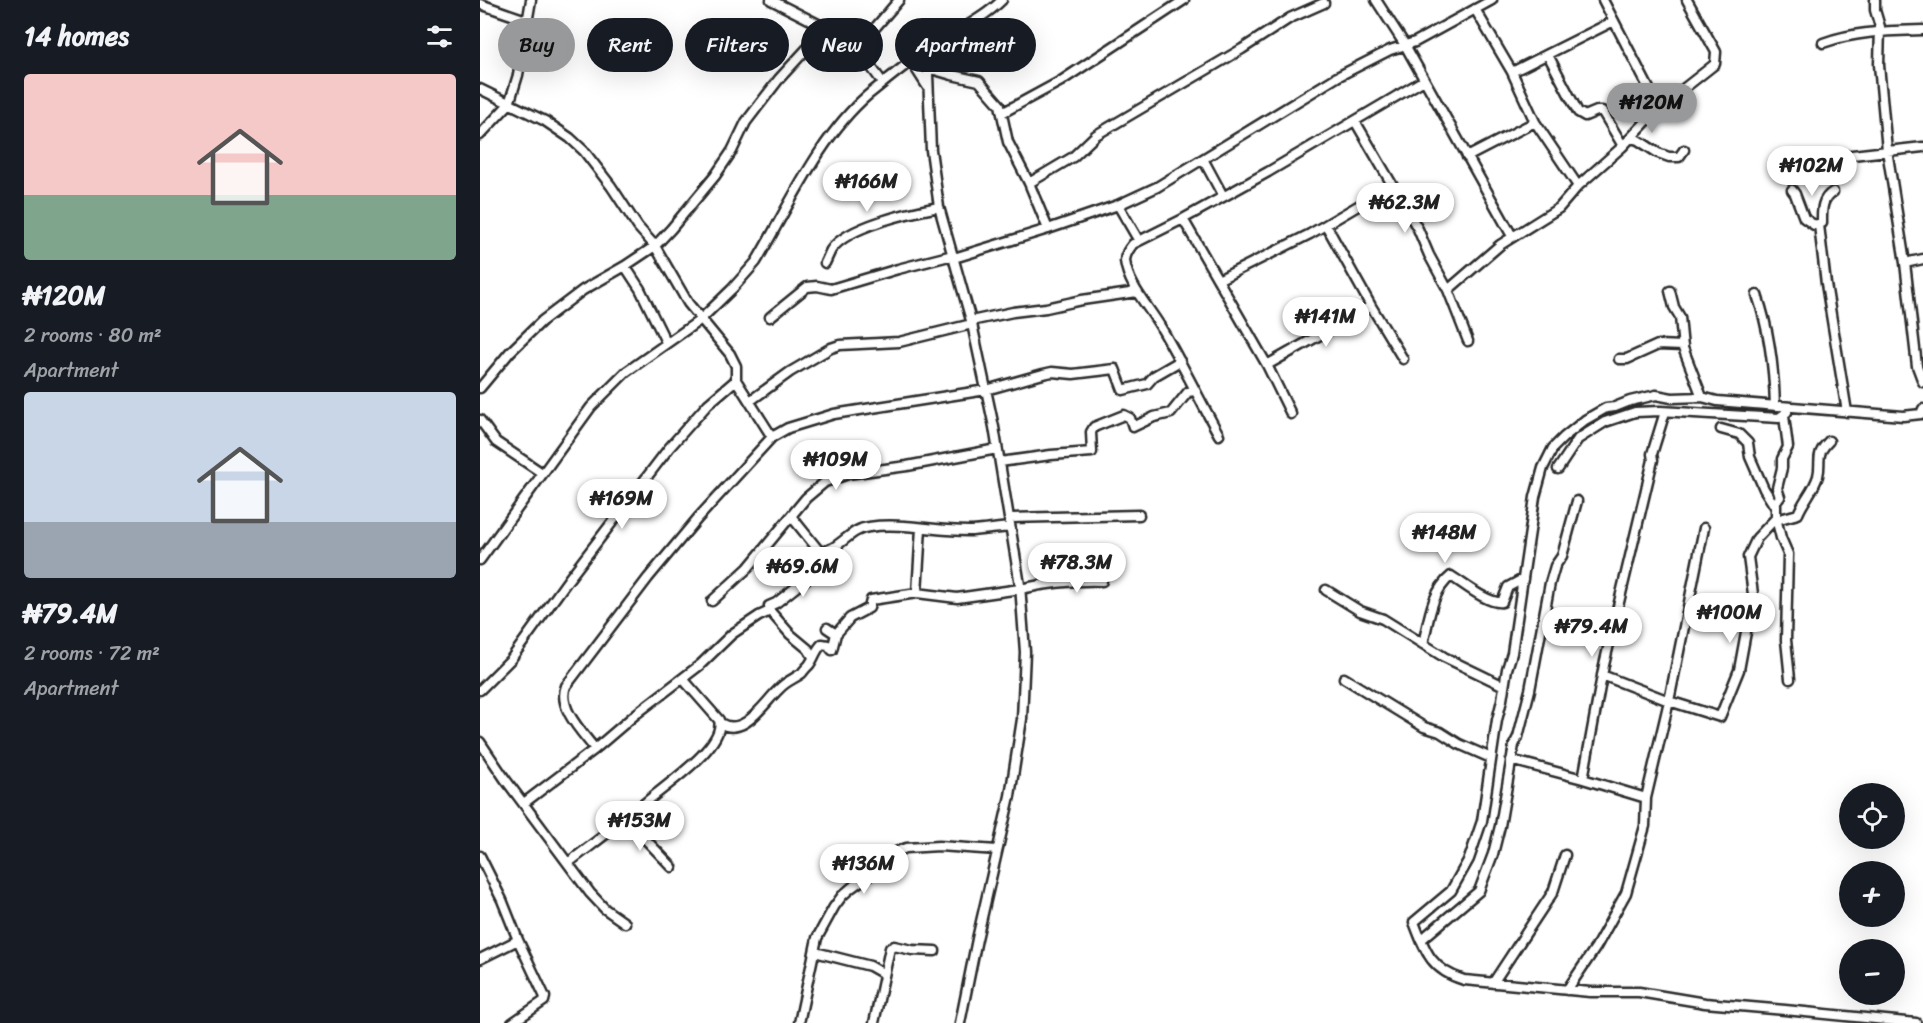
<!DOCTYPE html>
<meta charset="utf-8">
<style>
:root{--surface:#171b24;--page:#20242c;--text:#f1f3f6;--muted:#9ea1a6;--accent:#98999b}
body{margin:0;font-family:Sriracha,sans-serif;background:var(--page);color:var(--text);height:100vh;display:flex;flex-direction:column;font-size:22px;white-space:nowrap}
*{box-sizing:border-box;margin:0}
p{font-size:20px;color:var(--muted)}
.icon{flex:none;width:33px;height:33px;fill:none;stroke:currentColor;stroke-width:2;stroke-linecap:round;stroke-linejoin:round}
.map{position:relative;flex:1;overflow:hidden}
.panel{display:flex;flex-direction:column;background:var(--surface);width:480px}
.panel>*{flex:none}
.guide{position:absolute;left:18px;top:18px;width:570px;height:54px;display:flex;gap:12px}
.buttons{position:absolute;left:1359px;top:783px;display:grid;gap:12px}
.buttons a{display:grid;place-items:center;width:66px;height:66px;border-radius:50%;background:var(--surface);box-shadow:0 6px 24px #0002;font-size:30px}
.price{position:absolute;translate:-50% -51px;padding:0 14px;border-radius:21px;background:#fff;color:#222;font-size:20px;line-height:39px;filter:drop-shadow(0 2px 3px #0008)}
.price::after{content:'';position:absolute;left:50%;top:36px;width:18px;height:14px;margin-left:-9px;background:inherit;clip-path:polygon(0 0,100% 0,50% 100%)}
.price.selected{background:var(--accent);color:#111}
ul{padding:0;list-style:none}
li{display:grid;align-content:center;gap:12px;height:318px;padding:0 24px}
li span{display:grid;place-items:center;height:186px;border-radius:6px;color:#555}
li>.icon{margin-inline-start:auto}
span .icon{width:108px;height:108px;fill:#fffc;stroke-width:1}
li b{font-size:26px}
h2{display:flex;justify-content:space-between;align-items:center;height:72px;padding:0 24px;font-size:26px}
.tag{padding:0 21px;border-radius:27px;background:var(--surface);box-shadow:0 6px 24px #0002;font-size:21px;line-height:54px}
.tag.selected{background:var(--accent);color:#111}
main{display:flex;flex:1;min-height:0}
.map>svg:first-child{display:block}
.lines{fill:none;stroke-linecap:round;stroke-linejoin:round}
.minor-casing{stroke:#2b2b2b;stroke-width:13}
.minor{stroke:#fff;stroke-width:8}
</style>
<main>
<section class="panel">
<h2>14 homes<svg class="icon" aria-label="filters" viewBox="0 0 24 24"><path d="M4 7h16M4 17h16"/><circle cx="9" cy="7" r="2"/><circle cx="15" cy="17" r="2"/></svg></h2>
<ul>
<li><span style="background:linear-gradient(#f6c9c9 65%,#7fa58c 0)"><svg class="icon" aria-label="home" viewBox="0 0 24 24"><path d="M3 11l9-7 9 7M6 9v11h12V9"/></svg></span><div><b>₦120M</b><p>2 rooms · 80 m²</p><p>Apartment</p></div></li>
<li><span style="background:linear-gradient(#c9d6e8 70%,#9aa5b1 0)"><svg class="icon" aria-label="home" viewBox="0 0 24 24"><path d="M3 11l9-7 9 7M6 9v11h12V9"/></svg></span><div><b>₦79.4M</b><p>2 rooms · 72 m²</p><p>Apartment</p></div></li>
</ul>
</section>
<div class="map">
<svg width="1443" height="1023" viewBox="0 0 1443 1023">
<rect width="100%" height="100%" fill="#fff"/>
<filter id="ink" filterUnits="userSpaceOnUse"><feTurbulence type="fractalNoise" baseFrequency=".0167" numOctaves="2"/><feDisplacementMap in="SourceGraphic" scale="12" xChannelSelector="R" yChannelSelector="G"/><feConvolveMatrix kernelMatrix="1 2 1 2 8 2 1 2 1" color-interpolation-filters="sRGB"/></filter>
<g filter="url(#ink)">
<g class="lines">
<g class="minor-casing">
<path id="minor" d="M291 0 358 34 386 60 403 83
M896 0 925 45 1032 236
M1123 0 1179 108
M1395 0V10L1400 27 1399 65 1407 150 1425 263 1437 366 1443 382
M0 4 46 20
M995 9 1032 72 1055 122 1098 186
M30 42H34L41 53
M1343 43C1376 31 1409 31 1443 30
M447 49 451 150 459 207 492 324 514 427 540 585 545 652 542 719 530 796 497 939 480 1023
M376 50 419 0
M1068 55 1098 112 1105 116 1117 111H1122L1143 146
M431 61 447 86
M448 68 472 75 499 81 520 105 528 142 549 183 568 229
M1032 72 1134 21
M0 89 65 121 90 138 104 151 131 186 158 227 175 246 208 303 250 354 256 366V380L292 437
M522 113 581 81 704 0
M875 121 938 229 949 255 968 290 988 341
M0 135 29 104 38 75 51 0
M1151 138 1158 140 1178 153 1189 157H1199L1204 150
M987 157 1055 122
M723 159 743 196
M1297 167 1328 160 1443 147
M549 183 593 157 616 135 762 49 810 18 844 3
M1312 190 1315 194 1324 218 1334 225 1342 223C1342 211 1341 199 1353 192
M638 205 659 241
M703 219 787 365 811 414
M846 225 891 306 923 359
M1339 225 1346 284 1367 412
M474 258 568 229 638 205 677 187 857 77 910 50 935 42 1012 0
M345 263C347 259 349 254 351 250 367 226 432 212 459 207
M1425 263 1443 259
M145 266 160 289 186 342
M738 280 830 234 912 186
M968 290 1020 245 1079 208 1098 186 1142 147 1179 108 1235 64 1236 52 1207 0
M1190 291 1194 307 1200 317 1203 348 1222 397
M1277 295C1290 332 1294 368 1295 406
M290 317 327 287 337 286 351 289 418 269 473 255
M491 321 533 312 566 308 602 300 657 292
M1139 359H1147L1178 345 1203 346
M787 365 891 306
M0 388 30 352 62 321 103 290 145 266 175 246 191 229 235 176 252 151 266 122 299 79 345 29
M270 401 310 372 351 348 360 345 419 342 492 324
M0 420 16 442 62 473
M739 435C719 399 701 361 680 326 668 306 648 285 645 261 645 254 649 249 653 244L703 219 788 172 944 80
M520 462 571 455 612 452 611 432 614 427 644 415 650 418 653 427 674 417 691 413 708 392 714 391
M1078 469 1098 439 1125 422 1155 412 1180 411 1299 418 1307 412 1305 407
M1296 508V502L1300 497 1297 488 1302 468V459L1308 447 1304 416
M311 516 340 552C360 550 369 529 389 527 423 522 458 532 492 531 505 530 518 528 530 527
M529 518 659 515
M0 560 111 407 146 372 220 320 252 289 276 262C308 208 340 136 388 95 408 79 428 62 450 48 473 33 503 19 522 0
M571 583 540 589C568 583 594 580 622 581
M846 590 880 611 903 619 964 657 1024 686
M437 593 441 528
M232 601 268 568 326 498 345 482 368 474 427 466 517 449
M290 611 289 606 296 603 334 573
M347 628 356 634 370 618 389 608 391 600 437 593 477 598 540 589
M943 644C949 620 951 592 971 576 984 584 1008 604 1022 602L1028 587 1043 579
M1122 675 1189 701 1224 528
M864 678 944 727 960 732 979 744 1011 758
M1310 679 1306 640 1308 554 1301 538 1296 518 1300 519 1318 514C1323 501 1334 490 1338 476 1342 460 1334 456 1349 441
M0 690 31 659 88 580 189 448 228 404 256 380
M240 723C264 738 284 703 299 689 306 681 314 679 322 673 324 670 326 668 329 665 334 659 335 651 342 644L348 645 352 650 356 634
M0 742 25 779 110 893 125 909 145 923
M115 749C103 733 77 708 86 686L168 578 218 518 292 437 308 428 354 414 506 390 563 374 572 372 593 374 635 369 643 390 667 384 674 376 700 361
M1031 760 1103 779
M1166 798 1103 779 1124 665 1173 460 1172 454 1185 412
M44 803 115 749 156 714 220 665 252 634 279 616 290 611 310 634 328 649 333 657
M146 819 192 867
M0 856 22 900 38 940 65 997 64 1001 32 1023
M88 863C114 843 140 824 165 803 183 787 246 746 239 720L203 679
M941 940 999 891 1013 854 1020 826 1034 745 1038 737 1050 690 1070 583 1075 566 1082 556 1097 501
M335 952 390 966 404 974
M0 959 38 940
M1013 983 1073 892 1085 855
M1087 990 1116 947 1146 893 1165 826 1166 798 1189 701 1240 717 1259 670 1273 594 1268 557 1277 538 1296 518V508L1284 489 1270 457 1268 443 1259 434 1241 429
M319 1023 337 938 354 907 362 896 371 888 403 865 418 851 426 848 459 846 517 850
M394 1023 410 948 414 946 432 950 455 951
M1436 1023 1305 1010 1225 1003 1159 992H1110L984 980C951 970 945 951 934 922L971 891 989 859 1002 821 1017 720 1022 700 1027 669 1032 653 1055 497 1063 468 1073 448 1084 437 1105 420 1126 408 1135 407 1150 401 1176 395 1192 398 1222 397 1237 401 1423 416 1441 414 1443 409"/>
</g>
<use href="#minor" class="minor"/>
</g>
</g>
</svg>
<div class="buttons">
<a><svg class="icon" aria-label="locate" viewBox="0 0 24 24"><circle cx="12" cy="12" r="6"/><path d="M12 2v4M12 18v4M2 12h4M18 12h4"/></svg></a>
<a>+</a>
<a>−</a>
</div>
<b class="price selected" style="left:1172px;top:134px">₦120M</b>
<b class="price" style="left:1332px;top:197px">₦102M</b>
<b class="price" style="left:387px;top:213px">₦166M</b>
<b class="price" style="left:925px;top:234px">₦62.3M</b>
<b class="price" style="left:846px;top:348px">₦141M</b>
<b class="price" style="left:356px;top:491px">₦109M</b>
<b class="price" style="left:142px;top:530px">₦169M</b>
<b class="price" style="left:965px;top:564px">₦148M</b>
<b class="price" style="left:597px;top:594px">₦78.3M</b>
<b class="price" style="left:323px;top:598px">₦69.6M</b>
<b class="price" style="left:1250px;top:644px">₦100M</b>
<b class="price" style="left:1112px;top:658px">₦79.4M</b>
<b class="price" style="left:160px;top:852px">₦153M</b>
<b class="price" style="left:384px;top:895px">₦136M</b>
<div class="guide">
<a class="tag selected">Buy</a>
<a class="tag">Rent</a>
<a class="tag">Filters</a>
<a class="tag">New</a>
<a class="tag">Apartment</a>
</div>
</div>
</main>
